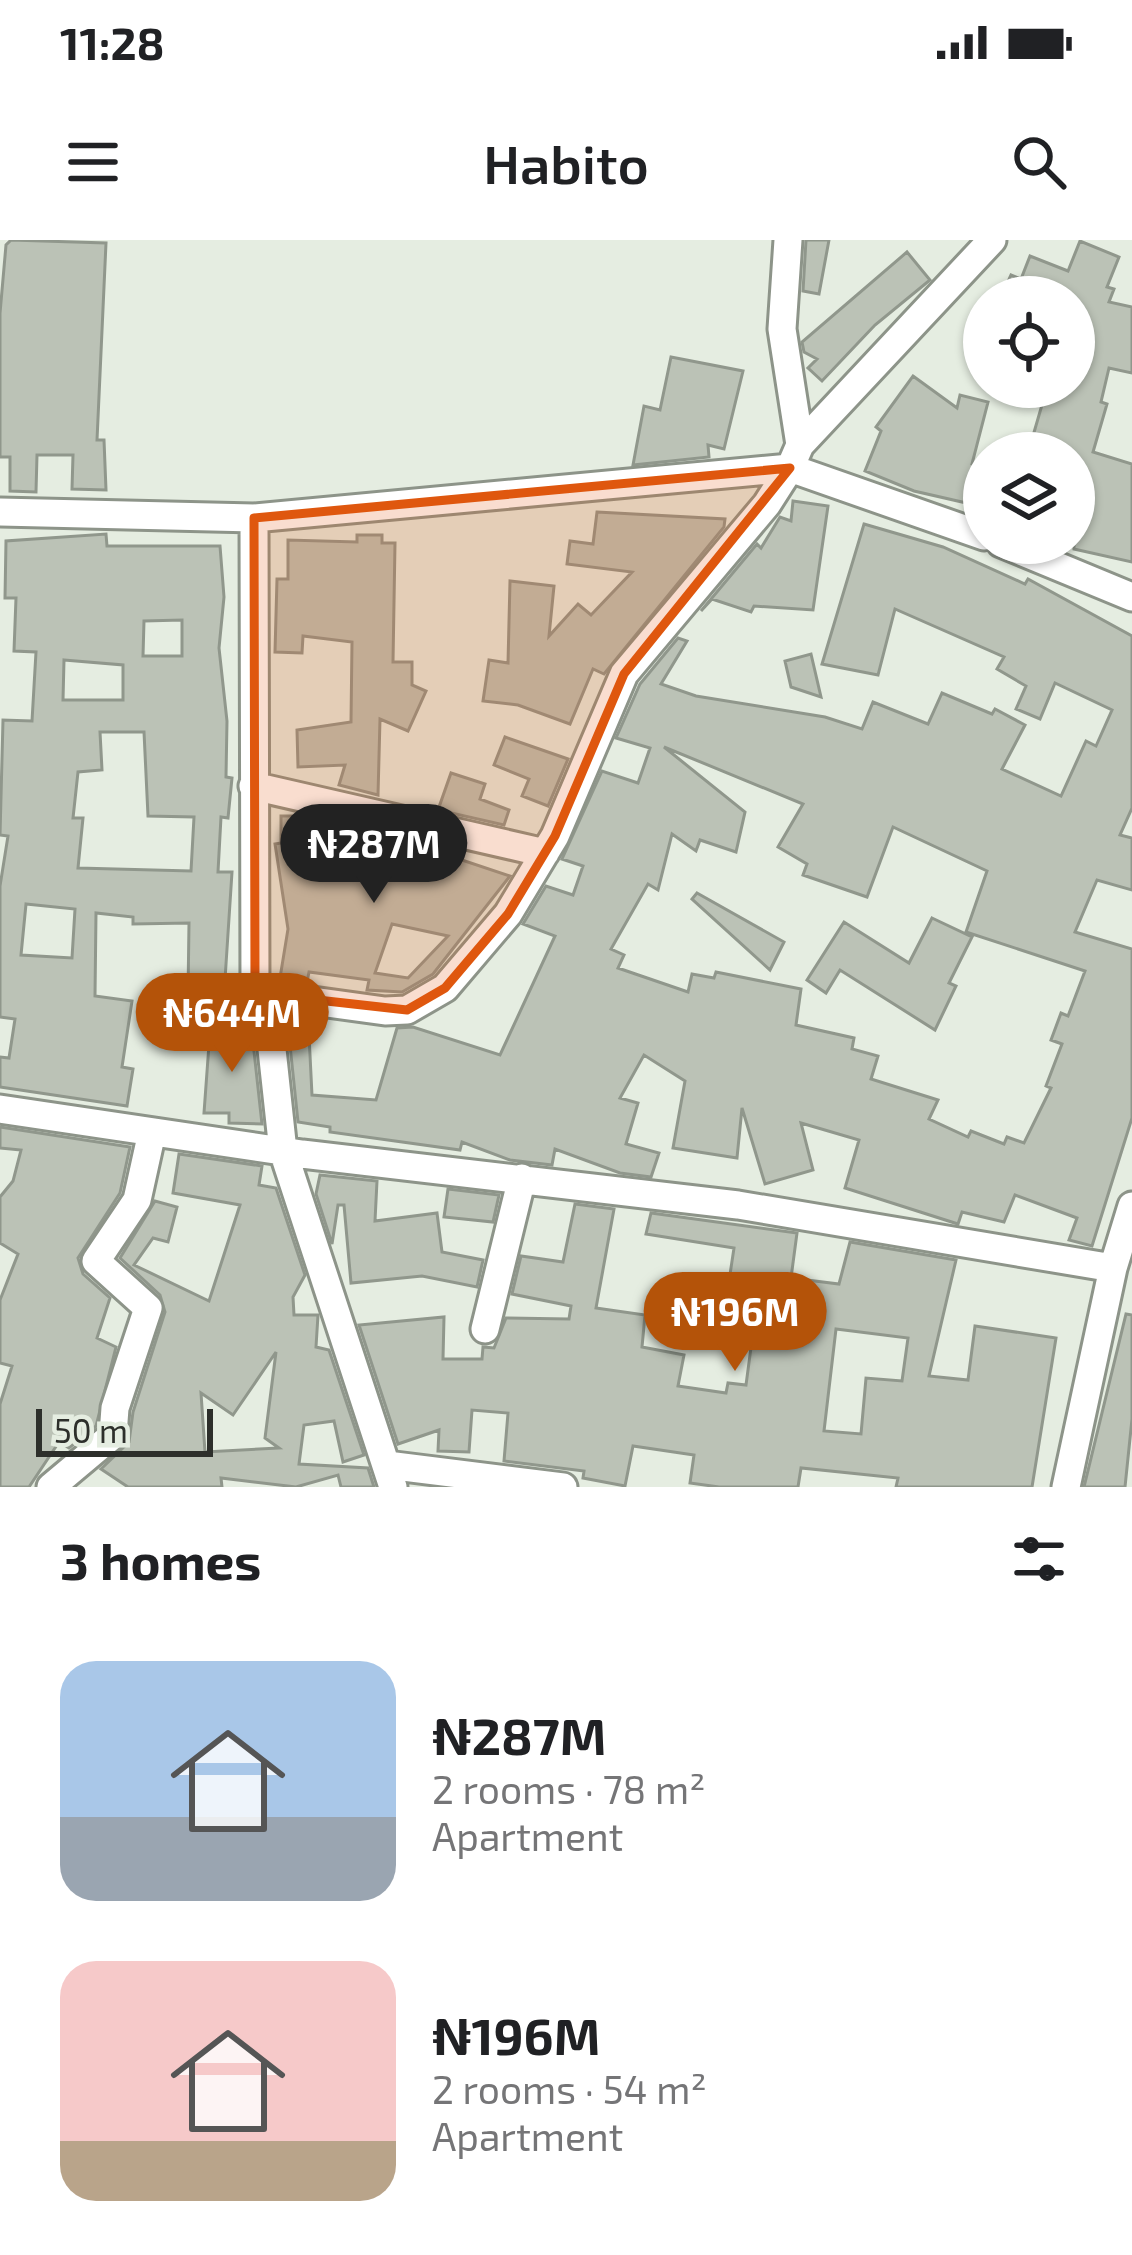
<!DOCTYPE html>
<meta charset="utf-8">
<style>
:root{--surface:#fff;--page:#f2f2f2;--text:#202124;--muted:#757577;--accent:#b45309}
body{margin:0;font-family:"Exo 2",sans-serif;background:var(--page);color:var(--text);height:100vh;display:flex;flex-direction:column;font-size:45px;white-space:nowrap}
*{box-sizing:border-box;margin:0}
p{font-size:39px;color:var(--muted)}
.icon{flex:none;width:66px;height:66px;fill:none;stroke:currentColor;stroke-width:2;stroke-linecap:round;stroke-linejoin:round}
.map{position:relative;height:1247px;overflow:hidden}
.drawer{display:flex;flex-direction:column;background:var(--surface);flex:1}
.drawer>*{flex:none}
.fabs{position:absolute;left:963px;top:36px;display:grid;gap:24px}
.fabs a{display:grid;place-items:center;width:132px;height:132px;border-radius:50%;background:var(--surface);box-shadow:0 3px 9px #0004;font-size:60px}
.scale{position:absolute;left:36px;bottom:30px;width:177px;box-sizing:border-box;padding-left:12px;border:6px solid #2d2f2b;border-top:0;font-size:33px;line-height:42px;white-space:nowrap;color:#2d2f2b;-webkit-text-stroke:9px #e5ede1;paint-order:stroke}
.price{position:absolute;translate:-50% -102px;padding:0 27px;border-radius:42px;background:var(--accent);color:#fff;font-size:39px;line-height:78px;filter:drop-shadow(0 3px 6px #0008)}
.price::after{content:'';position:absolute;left:50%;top:72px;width:36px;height:27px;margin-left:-18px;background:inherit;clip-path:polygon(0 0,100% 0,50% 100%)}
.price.selected{background:#222;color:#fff}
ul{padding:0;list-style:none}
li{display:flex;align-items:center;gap:36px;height:300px;padding:0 60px}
li span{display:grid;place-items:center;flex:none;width:336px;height:240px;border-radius:36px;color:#555}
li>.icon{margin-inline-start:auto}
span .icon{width:144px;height:144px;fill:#fffc;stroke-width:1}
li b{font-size:51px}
h2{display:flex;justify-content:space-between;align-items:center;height:144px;padding:0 60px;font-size:51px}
.status{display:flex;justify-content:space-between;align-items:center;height:84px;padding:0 60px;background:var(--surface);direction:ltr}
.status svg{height:33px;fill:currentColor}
header{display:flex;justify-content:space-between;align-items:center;height:156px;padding:0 60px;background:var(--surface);font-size:54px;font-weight:600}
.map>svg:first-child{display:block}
.building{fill:#bbc2b6;stroke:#90978c;stroke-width:3;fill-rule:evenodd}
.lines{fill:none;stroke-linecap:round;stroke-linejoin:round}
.minor-casing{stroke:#8d9489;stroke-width:33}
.minor{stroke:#fff;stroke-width:27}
.marked{fill:#df570e;fill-opacity:0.2;stroke:#df570e;stroke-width:9;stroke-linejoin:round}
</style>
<div class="status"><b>11:28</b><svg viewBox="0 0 49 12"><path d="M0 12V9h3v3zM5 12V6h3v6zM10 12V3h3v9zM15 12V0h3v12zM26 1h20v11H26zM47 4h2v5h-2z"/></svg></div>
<header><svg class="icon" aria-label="menu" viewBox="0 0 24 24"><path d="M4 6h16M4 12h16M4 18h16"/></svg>Habito<svg class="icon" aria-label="search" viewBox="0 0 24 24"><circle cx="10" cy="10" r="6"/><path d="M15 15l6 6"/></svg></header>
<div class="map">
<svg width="1132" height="1247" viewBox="0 0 1132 1247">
<rect width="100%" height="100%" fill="#e5ede1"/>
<path class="building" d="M11 0 106 3 97 200H104L106 250 72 249 73 215H37L36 252 10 251V217H0V73L6 5Z
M806 0H829L819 54 803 51Z
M1080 1 1119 17 1107 47 1114 49 1109 62 1132 67V133L1109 128 1101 162 1107 164 1093 212 1132 224V322L1074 309V213H1028L1044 158 1053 161 1058 147H1074V57H1001L1011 35 1021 39 1030 16 1068 31Z
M907 12 930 40 875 85 822 141 808 128 817 119 804 112 802 102Z
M671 117 743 131 724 209 708 205 709 217 633 225 644 166 660 170Z
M913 136 957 168 960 155 988 162 972 224 984 227V267L914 251 865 231 881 191 876 187Z
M793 261 828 266 813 370 754 366 751 372 712 359 701 371 757 304 761 308 780 277 791 281Z
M597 272 725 279 724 287 604 434 593 429 570 484 518 465 483 461 489 420 508 423 510 341 554 346 549 396 578 364 591 375 632 332 567 324 570 301 593 304Z
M864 284 943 307 1025 344 1028 339 1132 396V568L1120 595 1132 598V650L1097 640 1075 692 1132 709V878L1092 1006 1069 1000 1077 978 1015 955 1004 982 962 972 958 984 845 948 859 900 801 883 813 930 765 944 742 868 737 918 673 908 685 841 644 815 620 858 638 863 626 904 659 913 651 937 620 933 555 909 552 925 510 920 462 902 460 910 330 892V887L298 882 289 796 309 795 312 855 376 860 397 788 413 787 500 815 555 696 523 684 546 646 573 655 583 626 562 619 602 531 638 543 650 508 616 498 640 444 678 398 687 401 661 444 696 456 825 477 862 489 873 462 928 484 942 453 992 474 995 469 1025 485 1002 529 1061 556 1086 501 1096 506 1112 470 1055 443 1040 479 1016 469 1026 446 997 429 1004 417 895 369 878 435 822 424ZM664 507 803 564 778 607 807 624 803 635 867 657 893 587 987 631 966 692 1085 731 1068 776 1061 773 1051 800 1062 804 1046 846 1051 848 1024 903 1007 897 1004 904 971 891 968 897 929 879 938 860 871 839 878 816 852 809 854 798 796 785 801 749 716 732 714 738 692 734 688 752 618 728 624 715 611 709 648 644 658 650 672 594 696 611 700 600 736 612 745 572Z
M106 294 107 306H220L224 357 219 408 227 481 226 537 232 538 228 578 221 577 218 632H232L224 755H188L189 683 133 684V677L96 673 95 756 132 761 122 827 133 829 127 866 0 847V817L9 818 15 779 0 777V646L8 596 0 595 3 480 32 481 36 412 14 411 16 358H5L6 301ZM182 380V416H143L144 381ZM64 420 123 425V460H63ZM100 492H144L148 576 194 577 191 631 78 628 83 578H73L78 532 102 530ZM26 664 75 669 72 718 21 715Z
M357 295H382V303H395L393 422H412V445L426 451 408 491 380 479 378 555 339 545 345 525 298 527 297 490 351 482 352 402 303 396 302 413 275 412 277 339H288V300L357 302Z
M811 414 821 457 791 447 785 421Z
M505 497 568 519 548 566 522 556 529 539 494 525Z
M451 533 485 544 480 559 509 570 504 585 438 570Z
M281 576H300V583L405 610 408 602 510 636 433 734 402 752 367 750 369 740 309 732 307 742 280 738 288 689 275 604 281 603ZM392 684 448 696 408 738 375 733Z
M697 653 784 702 770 730 692 659Z
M932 678 972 697 949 743 956 746 935 790 840 730 826 753 807 740 844 682 909 723Z
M211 777 231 780 229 795 252 793 262 884 229 883V873H204Z
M0 887 130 907 120 953 78 1018 83 1034 110 1058 97 1098 116 1107 96 1186 69 1208 59 1202 29 1247H0V1164L12 1126 0 1123V1060L18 1014 0 1003V957L13 941 21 910 0 908Z
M179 914 262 926 259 945 276 948 305 1035 293 1057 294 1075H318L316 1107 329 1110 364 1215 343 1222 334 1181 304 1185 299 1224 368 1228 374 1247H341L338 1235 296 1247 221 1238 222 1247H128L101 1229 129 1202 133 1172 165 1072 160 1055 120 1018 155 961 177 967 168 1002 153 998 134 1025 209 1061 240 965 173 953ZM276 1112 265 1198 279 1208 205 1212 201 1153 233 1175Z
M320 935 377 941 375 981 437 973 442 1012 483 1020 477 1047 422 1036 351 1043 344 965H338L332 1004 316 954Z
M448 949 499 955 493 982 444 977Z
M575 964 614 969 596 1068 645 1075 642 1107 684 1115 678 1146 726 1153 728 1143 746 1145 754 1085 723 1081 734 1008 646 994 651 973 797 993 791 1038 839 1044 850 1002 956 1020 929 1136 968 1140 975 1086 1056 1098 1032 1247H896L898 1238 801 1228 798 1247H719L690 1243 694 1215 633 1206 625 1246 583 1238 584 1231 504 1221 508 1173 472 1170 469 1212 438 1211 439 1190 398 1204 359 1085 444 1077 443 1119H482L483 1107 494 1108 506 1078 569 1079 571 1066 512 1054 521 1016 563 1022ZM836 1089 908 1098 902 1141 866 1138 861 1194 824 1191Z
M1126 1074 1132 1075V1179L1125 1247H1084Z"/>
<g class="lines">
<g class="minor-casing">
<path id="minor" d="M788 0 782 89 800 205
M0 272 254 278 790 228 800 205 992 0
M254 278 255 753 270 791 283 911 393 1247
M1001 303 1132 357
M253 546 545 613
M255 753 385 771 407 770 445 748 508 674 555 596 624 434 767 264 790 228 984 296
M0 869 302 914 738 965 1113 1028
M485 1089 522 938
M387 1225 563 1247
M51 1247 113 1195 115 1168 148 1068 96 1021 137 960 152 892
M1066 1247 1113 1028 1132 966"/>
</g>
<use href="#minor" class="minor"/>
</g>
<path class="marked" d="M790 228 624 434 555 596 508 674 445 748 407 770 255 753 254 278Z"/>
</svg>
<div class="fabs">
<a><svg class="icon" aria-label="locate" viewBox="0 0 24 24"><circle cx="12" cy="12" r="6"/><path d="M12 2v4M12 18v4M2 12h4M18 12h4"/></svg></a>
<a><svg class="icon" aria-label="layers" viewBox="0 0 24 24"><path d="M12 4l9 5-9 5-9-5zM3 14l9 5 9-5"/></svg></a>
</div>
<div class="scale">50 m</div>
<b class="price selected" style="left:374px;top:666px">₦287M</b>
<b class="price" style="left:232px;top:835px">₦644M</b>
<b class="price" style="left:735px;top:1134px">₦196M</b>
</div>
<section class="drawer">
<h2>3 homes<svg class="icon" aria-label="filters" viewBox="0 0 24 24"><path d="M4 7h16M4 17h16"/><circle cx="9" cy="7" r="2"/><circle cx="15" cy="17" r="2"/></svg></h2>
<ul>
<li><span style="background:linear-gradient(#a9c7e8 65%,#9aa5b1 0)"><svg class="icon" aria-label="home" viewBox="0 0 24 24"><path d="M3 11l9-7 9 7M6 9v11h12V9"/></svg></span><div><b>₦287M</b><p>2 rooms · 78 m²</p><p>Apartment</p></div></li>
<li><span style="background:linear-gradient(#f6c9c9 75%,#b9a48a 0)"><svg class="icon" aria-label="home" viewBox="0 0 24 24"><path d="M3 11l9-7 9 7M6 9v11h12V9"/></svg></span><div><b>₦196M</b><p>2 rooms · 54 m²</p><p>Apartment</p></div></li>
</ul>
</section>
